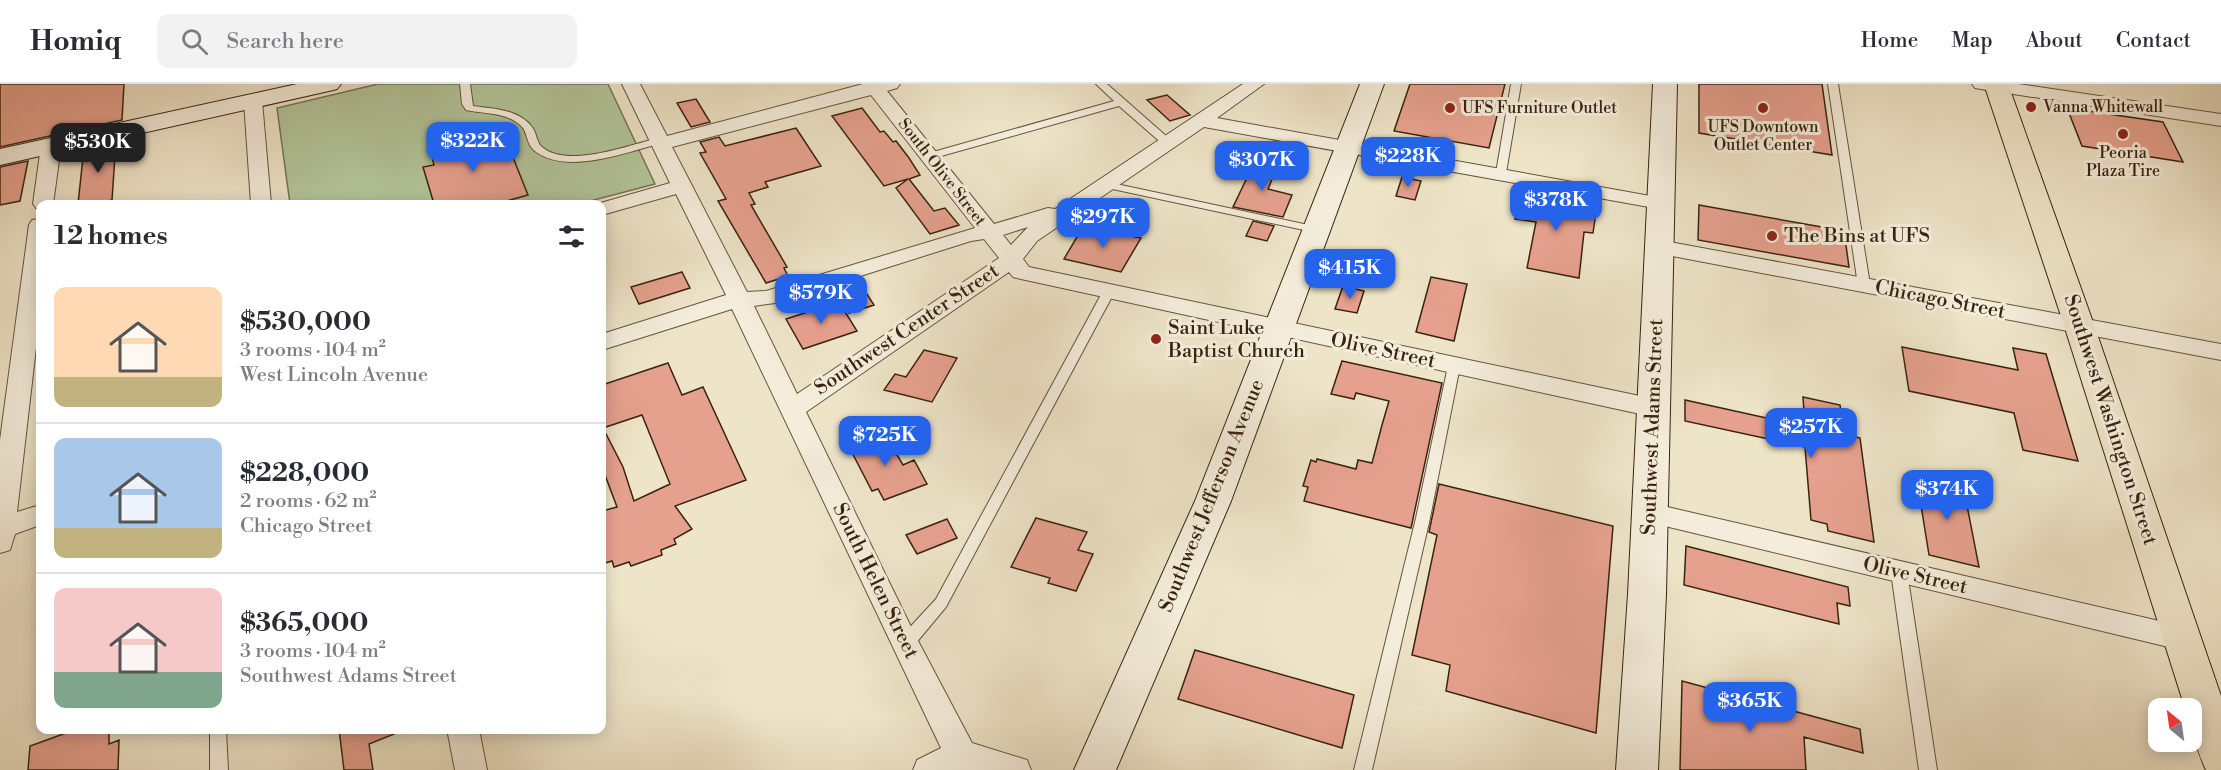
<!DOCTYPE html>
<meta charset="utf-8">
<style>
:root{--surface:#fff;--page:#f2f2f3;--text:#2b2b33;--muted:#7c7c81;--line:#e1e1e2;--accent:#2563eb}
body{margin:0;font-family:"Libre Bodoni",serif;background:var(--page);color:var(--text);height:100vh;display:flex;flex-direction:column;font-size:22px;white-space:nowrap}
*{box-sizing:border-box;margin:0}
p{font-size:20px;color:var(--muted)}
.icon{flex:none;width:33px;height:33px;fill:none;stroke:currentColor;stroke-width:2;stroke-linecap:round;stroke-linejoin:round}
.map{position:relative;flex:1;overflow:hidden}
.details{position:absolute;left:36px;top:116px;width:570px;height:534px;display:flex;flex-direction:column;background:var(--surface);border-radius:12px;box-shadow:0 3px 15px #0003}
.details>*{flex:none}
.needle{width:39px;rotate:331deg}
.controls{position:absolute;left:2148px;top:614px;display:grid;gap:12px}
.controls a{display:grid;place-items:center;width:54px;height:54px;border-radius:12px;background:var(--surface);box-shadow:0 3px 15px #0003;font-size:30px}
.price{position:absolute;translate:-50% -51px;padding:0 14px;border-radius:12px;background:var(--accent);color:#fff;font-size:20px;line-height:39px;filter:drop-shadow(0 2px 3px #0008)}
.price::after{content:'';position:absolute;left:50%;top:36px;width:18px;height:14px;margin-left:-9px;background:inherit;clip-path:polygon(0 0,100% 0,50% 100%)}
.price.selected{background:#222;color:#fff}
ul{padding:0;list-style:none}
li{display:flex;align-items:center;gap:18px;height:150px;padding:0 18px}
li+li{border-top:2px solid var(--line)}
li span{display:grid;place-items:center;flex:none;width:168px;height:120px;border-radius:12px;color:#555}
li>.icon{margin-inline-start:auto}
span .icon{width:72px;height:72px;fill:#fffc;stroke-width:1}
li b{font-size:26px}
h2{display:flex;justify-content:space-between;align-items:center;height:72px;padding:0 18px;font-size:26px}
header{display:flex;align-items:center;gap:36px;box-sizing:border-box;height:84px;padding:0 30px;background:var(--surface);border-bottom:2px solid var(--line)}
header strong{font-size:28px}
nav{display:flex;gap:33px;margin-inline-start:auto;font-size:21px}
.search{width:420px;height:54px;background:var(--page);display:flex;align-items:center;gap:15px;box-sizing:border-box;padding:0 21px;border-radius:12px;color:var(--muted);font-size:22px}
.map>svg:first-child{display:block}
.green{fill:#b3c59a;stroke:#767454;stroke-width:1.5}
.building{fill:#e6a18e;stroke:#39230e;stroke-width:1.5;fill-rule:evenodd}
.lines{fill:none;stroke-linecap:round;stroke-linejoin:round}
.service-casing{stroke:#66533c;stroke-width:2}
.minor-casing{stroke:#66533c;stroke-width:2}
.secondary-casing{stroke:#39230e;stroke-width:2}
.primary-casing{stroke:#39230e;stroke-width:2}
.service{fill:#f4eddb;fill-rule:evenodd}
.minor{fill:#f4eddb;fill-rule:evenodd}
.secondary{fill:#f4eddb;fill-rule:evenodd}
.primary{fill:#eee4c8;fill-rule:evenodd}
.poi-dot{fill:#8f2418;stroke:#f4eddb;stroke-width:2}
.labels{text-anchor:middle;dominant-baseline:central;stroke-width:6;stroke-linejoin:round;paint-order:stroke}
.far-poi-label{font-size:16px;fill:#39230e;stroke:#f4eddb;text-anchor:start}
.far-street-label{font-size:16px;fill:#39230e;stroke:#f4eddb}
.poi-label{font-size:20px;fill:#39230e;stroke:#f4eddb;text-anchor:start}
.street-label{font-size:20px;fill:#39230e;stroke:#f4eddb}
</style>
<header>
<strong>Homiq</strong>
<div class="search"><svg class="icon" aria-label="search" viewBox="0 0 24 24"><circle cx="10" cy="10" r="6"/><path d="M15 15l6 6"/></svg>Search here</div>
<nav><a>Home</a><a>Map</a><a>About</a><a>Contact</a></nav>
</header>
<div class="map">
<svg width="2221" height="686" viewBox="0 0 2221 686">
<rect width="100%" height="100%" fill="#eee4c8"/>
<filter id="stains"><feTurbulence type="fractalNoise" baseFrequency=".00333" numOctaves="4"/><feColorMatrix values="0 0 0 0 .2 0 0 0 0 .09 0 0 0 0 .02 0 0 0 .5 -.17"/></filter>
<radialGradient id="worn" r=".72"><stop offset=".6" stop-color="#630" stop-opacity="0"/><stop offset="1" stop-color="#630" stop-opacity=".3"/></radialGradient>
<path class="green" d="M378 0H608L655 100 579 120H290L277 24Z"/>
<path class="building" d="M0 0H124L122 36 0 63Z
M1410 0H1505L1489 64 1394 47Z
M1699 0H1822L1832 71 1699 49Z
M1167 11 1190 31 1170 37 1147 16Z
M696 15 710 38 691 43 677 19Z
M862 24 880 48 884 47 893 58 896 57 909 74 920 91 909 95 934 127 945 124 959 141 930 150 896 104 908 95 884 102 832 32Z
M2067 24 2163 38 2183 78 2082 62Z
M796 44 821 82 765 98 768 103 749 109 755 120 751 121 787 183 784 184 788 192 766 199 718 117 726 115 700 69 706 68 700 58 719 53 725 62Z
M481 47 489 67 508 61 528 111 496 120H434L423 83 434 81 429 60Z
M116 57 112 116 94 120H78L84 64Z
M28 77 20 117 0 121V83Z
M1255 77 1278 81 1268 105 1292 111 1283 133 1233 123Z
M1402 93 1421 97 1415 116 1396 112Z
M1520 107 1597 121 1593 149 1584 148 1579 194 1527 184 1536 138 1515 135Z
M1699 121 1844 147 1849 183 1698 156Z
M1253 137 1274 142 1267 157 1246 152Z
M1087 143 1141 154 1121 188 1064 175 1081 146H1085Z
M682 188 690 204 639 220 631 203Z
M1431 193 1467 200 1454 257 1416 248Z
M861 201 874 221 849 229 837 209Z
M1343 202 1364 207 1357 229 1335 225Z
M839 218 857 247 803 265 786 235Z
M1902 263 2018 286 2013 264 2046 270 2078 377 2023 366 2014 329 1909 307Z
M924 266 957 274 932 318 884 306 895 290 906 293Z
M1342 277 1442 299 1411 444 1304 417 1308 403 1303 402 1311 376 1316 378 1317 375 1356 385 1358 376 1372 379 1382 341 1389 317 1356 309 1354 315 1331 310Z
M668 279 682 311 703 303 746 396 675 422 692 445 674 455 676 460 661 466 662 471 631 482 629 478 614 483 612 477 602 480V427L617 423 602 383V301ZM642 331 670 400 634 417 623 383 603 344Z
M1803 313 1840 321 1844 350 1860 354 1874 458 1828 447 1827 440 1811 436 1805 363 1685 337V316L1789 339 1788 328 1796 330V326L1804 328Z
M876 348 883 361 890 359 903 381 914 376 927 400 884 416 878 405 872 407 847 359Z
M1916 390 1963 401 1979 483 1929 471Z
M1439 400 1613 442 1596 649 1446 607 1450 581 1412 571 1437 451 1429 448Z
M1036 434 1087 448 1078 466 1093 470 1076 507 1048 499 1050 494 1011 483Z
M947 435 957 454 917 470 906 451Z
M1686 462 1848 503 1850 522 1837 519 1839 540 1684 501Z
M1195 566 1354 611 1342 664 1178 615Z
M1682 597 1860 645 1863 669 1804 653 1806 686H1680Z
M77 645H109V660L119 656 118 686H28L30 662Z
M339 645H404V646L369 660 373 686H344Z"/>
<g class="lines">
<g class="service-casing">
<path id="service" d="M460 0H470L473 22C493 25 519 25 532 43 537 49 536 58 542 63 567 85 630 61 658 54L663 57 662 59C627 68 568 91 536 68 527 62 528 52 523 44 510 28 484 30 466 26L462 20Z
M1096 0H1107L1173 58V62H1165L1119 22 934 74H926L925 72 926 70 1114 17Z
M1511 0H1521L1506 89 1501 92 1496 89Z
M1828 0H1838L1870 201 1864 205 1858 201Z
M1107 98 1318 143 1324 146 1318 149 1103 103 1102 101Z
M1109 203 1115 207 946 523 911 565 905 567 899 565 897 560 899 555 936 515 1103 207Z
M1454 278 1460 282 1430 434 1372 686H1354L1416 434 1448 282Z
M1899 482 1904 484 1907 488 1937 686H1919L1891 488 1894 484Z
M210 645H226L228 686H210Z"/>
</g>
<g class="minor-casing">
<path id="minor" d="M622 0H640L667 52 863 0H900L897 4 887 7 994 140 1048 124 1055 125 1243 0H1264L1217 34 1667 115 1670 119 1667 123 1660 125 1204 43 1037 157 1023 175 1029 183 1654 315 1663 318 1667 324 1663 330 1654 333 1021 195 1013 193 1009 188 806 328 916 553 972 659 1027 676 1031 686H913L917 676 941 664 732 225 602 266V250L726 211 676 110 602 131V120H597L670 99ZM871 11 975 144 766 207 747 208 672 63ZM1028 143 1011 161 1003 151ZM984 155 999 174 797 310 754 222 775 219 971 157Z
M1972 0H2018L2221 30V42L1981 5 1975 4Z
M253 11 260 13 262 17 271 120H251L244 17 246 13Z
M51 56 58 58 61 62 53 120H40V126L36 124 33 120 41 62 44 58Z
M40 135V229L17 428 40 421V441L15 450 10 466 0 469V356L29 141 32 136Z
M1659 156 2221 260V276L1651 168 1648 163 1651 158Z
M1650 419 2181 542 2192 545 2196 554 2192 563 2181 566 1640 436 1636 429 1640 422Z
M447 645H479L487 686H455Z"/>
</g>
<g class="secondary-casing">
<path id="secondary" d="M297 0H341L337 5 329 7 0 81V65Z
M1360 0H1384L1231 417 1116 686H1074L1195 417Z
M1653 0H1677L1666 510 1658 686H1616L1628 510Z"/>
</g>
<g class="primary-casing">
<path id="primary" d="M1984 0H2008L2094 241 2221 612V686H2206C2196 665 2192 647 2192 624H2185L2064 241Z"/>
</g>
<use href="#service" class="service"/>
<use href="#minor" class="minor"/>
<use href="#secondary" class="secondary"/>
<use href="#primary" class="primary"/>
</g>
<g class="poi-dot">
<circle cx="2031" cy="23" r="6"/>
<circle cx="1450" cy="24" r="6"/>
<circle cx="1763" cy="24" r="6"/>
<circle cx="2123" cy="50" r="6"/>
<circle cx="1772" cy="152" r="6"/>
<circle cx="1156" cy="255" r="6"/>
</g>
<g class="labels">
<g class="far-poi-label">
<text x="2043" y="23">Vanna Whitewall</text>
<text x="1462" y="24">UFS Furniture Outlet</text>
<text x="1763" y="43" text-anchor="middle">UFS Downtown<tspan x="1763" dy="18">Outlet Center</tspan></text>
<text x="2123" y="69" text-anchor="middle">Peoria<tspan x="2123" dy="18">Plaza Tire</tspan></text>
</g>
<g class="far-street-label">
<text transform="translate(942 88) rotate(52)">South Olive Street</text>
</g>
<g class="poi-label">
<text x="1784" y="152">The Bins at UFS</text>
<text x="1168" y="244">Saint Luke<tspan x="1168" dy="23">Baptist Church</tspan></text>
</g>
<g class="street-label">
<text transform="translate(1940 216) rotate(11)">Chicago Street</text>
<text transform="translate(907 246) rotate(-34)">Southwest Center Street</text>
<text transform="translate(1383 267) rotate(12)">Olive Street</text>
<text transform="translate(2110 336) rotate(72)">Southwest Washington Street</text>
<text transform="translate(1653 343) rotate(-88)">Southwest Adams Street</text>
<text transform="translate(1212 412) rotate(-68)">Southwest Jefferson Avenue</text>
<text transform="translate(1915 492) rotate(13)">Olive Street</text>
<text transform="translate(875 497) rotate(64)">South Helen Street</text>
</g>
</g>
<rect width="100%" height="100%" filter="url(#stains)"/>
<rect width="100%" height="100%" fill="url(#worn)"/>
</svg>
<div class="controls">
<a><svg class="needle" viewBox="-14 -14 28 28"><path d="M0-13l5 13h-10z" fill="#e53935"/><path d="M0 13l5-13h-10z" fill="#7c7c81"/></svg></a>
</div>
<b class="price" style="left:473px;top:89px">$322K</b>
<b class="price selected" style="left:98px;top:90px">$530K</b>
<b class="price" style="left:1408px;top:104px">$228K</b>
<b class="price" style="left:1262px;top:108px">$307K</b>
<b class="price" style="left:1556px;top:148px">$378K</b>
<b class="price" style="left:1103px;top:165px">$297K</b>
<b class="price" style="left:1350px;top:216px">$415K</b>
<b class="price" style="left:821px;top:241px">$579K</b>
<b class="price" style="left:1811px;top:375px">$257K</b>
<b class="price" style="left:885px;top:383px">$725K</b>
<b class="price" style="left:1947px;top:437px">$374K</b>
<b class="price" style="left:1750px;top:649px">$365K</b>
<section class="details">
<h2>12 homes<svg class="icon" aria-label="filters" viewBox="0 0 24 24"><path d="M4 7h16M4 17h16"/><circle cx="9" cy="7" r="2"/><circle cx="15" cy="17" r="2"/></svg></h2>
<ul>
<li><span style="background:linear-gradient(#ffd9b3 75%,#c2b280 0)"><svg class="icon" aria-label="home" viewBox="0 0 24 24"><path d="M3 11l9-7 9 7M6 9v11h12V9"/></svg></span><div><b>$530,000</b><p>3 rooms · 104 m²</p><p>West Lincoln Avenue</p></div></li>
<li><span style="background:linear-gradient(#a9c7e8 75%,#c2b280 0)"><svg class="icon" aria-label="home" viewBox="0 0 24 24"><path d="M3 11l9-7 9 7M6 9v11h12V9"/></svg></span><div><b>$228,000</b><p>2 rooms · 62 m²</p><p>Chicago Street</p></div></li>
<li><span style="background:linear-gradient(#f6c9c9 70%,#7fa58c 0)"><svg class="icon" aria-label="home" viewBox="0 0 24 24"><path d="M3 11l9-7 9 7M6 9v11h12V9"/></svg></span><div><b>$365,000</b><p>3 rooms · 104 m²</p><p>Southwest Adams Street</p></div></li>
</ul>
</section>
</div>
